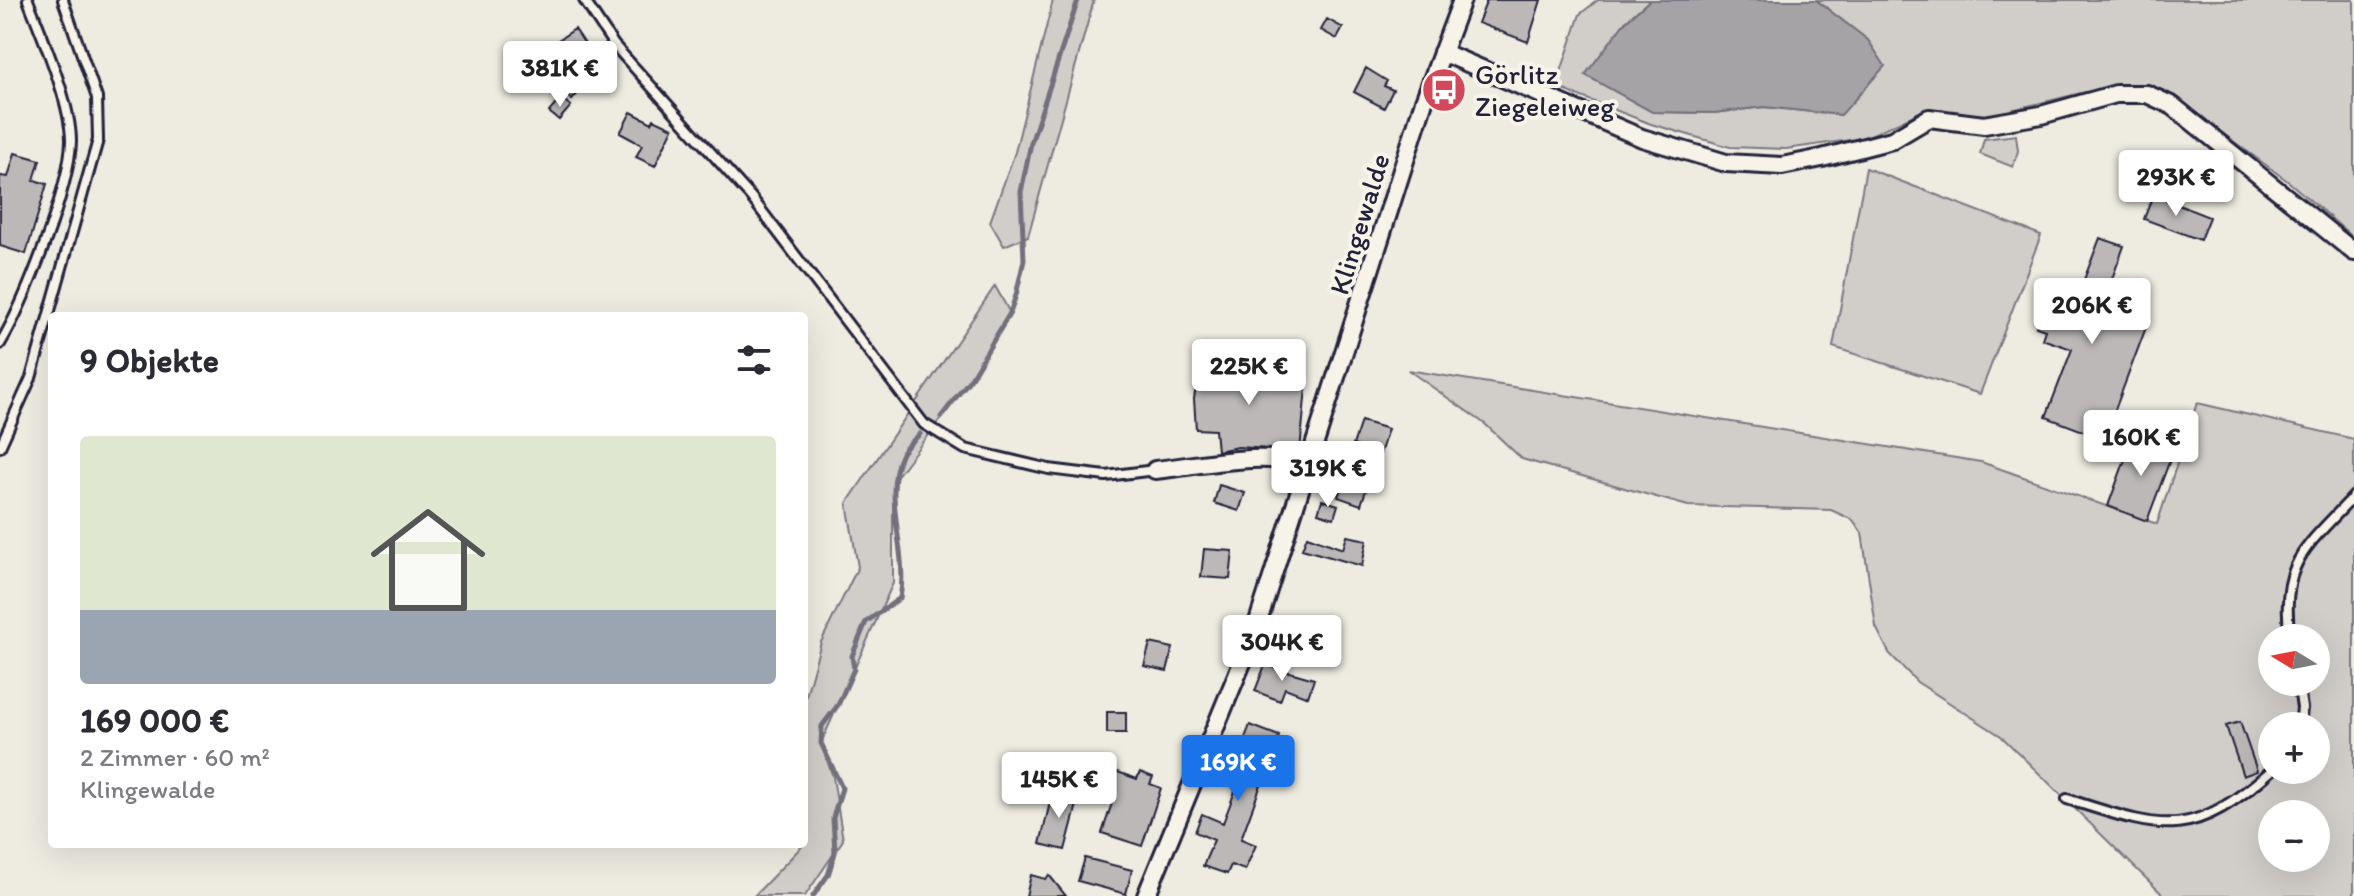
<!DOCTYPE html>
<html lang="de">
<meta charset="utf-8">
<style>
:root{--surface:#fff;--page:#f2f2f3;--text:#2b2b33;--muted:#7c7c81;--accent:#1a73e8}
body{margin:0;font-family:Itim,sans-serif;background:var(--page);color:var(--text);height:100vh;display:flex;flex-direction:column;font-size:30px;white-space:nowrap}
*{box-sizing:border-box;margin:0}
p{font-size:26px;color:var(--muted)}
.icon{flex:none;width:44px;height:44px;fill:none;stroke:currentColor;stroke-width:2;stroke-linecap:round;stroke-linejoin:round}
.map{position:relative;flex:1;overflow:hidden}
.side{position:absolute;left:48px;top:312px;width:760px;height:536px;display:flex;flex-direction:column;background:var(--surface);border-radius:8px;box-shadow:0 8px 32px #0002}
.side>*{flex:none}
.needle{width:52px;rotate:280deg}
.fabs{position:absolute;left:2258px;top:624px;display:grid;gap:16px}
.fabs a{display:grid;place-items:center;width:72px;height:72px;border-radius:50%;background:var(--surface);box-shadow:0 8px 32px #0002;font-size:40px}
.price{position:absolute;translate:-50% -68px;padding:0 18px;border-radius:8px;background:#fff;color:#222;font-size:26px;line-height:52px;filter:drop-shadow(0 2px 4px #0008)}
.price::after{content:'';position:absolute;left:50%;top:48px;width:24px;height:18px;margin-left:-12px;background:inherit;clip-path:polygon(0 0,100% 0,50% 100%)}
.price.selected{background:var(--accent);color:#fff}
ul{padding:0;list-style:none}
li{display:grid;align-content:center;gap:16px;height:424px;padding:0 32px}
li span{display:grid;place-items:center;height:248px;border-radius:8px;color:#555}
li>.icon{margin-inline-start:auto}
span .icon{width:144px;height:144px;fill:#fffc;stroke-width:1}
li b{font-size:34px}
h2{display:flex;justify-content:space-between;align-items:center;height:96px;padding:0 32px;font-size:34px}
.map>svg:first-child{display:block}
.green{fill:#d1cdc9;stroke:#7a7882;stroke-width:2;fill-rule:evenodd}
.water{fill:#a6a3a6;stroke:#716f7b;stroke-width:2}
.lines{fill:none;stroke-linecap:round;stroke-linejoin:round}
.stream{stroke:#716f7b;stroke-width:5}
.building{fill:#bbb8b7;stroke:#22223b;stroke-width:2}
.service-casing{stroke:#22223b;stroke-width:14}
.minor-casing{stroke:#22223b;stroke-width:22}
.service{stroke:#f7f3e8;stroke-width:8}
.minor{stroke:#f7f3e8;stroke-width:16}
.labels{text-anchor:middle;dominant-baseline:central;stroke-width:8;stroke-linejoin:round;paint-order:stroke}
.poi-label{font-size:28px;fill:#22223b;stroke:#f7f3e8;text-anchor:start}
.street-label{font-size:28px;fill:#22223b;stroke:#f7f3e8}
</style>
<div class="map">
<svg width="2354" height="896" viewBox="0 0 2354 896">
<rect width="100%" height="100%" fill="#eeebe1"/>
<filter id="ink" filterUnits="userSpaceOnUse"><feTurbulence type="fractalNoise" baseFrequency=".0125" numOctaves="2"/><feDisplacementMap in="SourceGraphic" scale="16" xChannelSelector="R" yChannelSelector="G"/><feConvolveMatrix kernelMatrix="1 2 1 2 8 2 1 2 1" color-interpolation-filters="sRGB"/></filter>
<g filter="url(#ink)">
<path class="green" d="M1053 0H1094L1028 236 1004 246 990 222 1015 152Z
M1598 0H1650L1626 21 1612 41 1652 112 1714 113 1764 107 1841 115 1860 91 1827 8 1816 0H2354V238L2289 182 2165 91 2135 85 2085 92 1991 115 1918 113 1864 138 1786 149 1730 147 1651 124 1556 87 1580 14Z
M2016 135 2018 151 2013 167 1980 154 1984 139Z
M1866 168 2041 235 1980 394 1833 347Z
M995 286 1010 313 973 376 893 481V583L821 743 833 777 843 840 805 896H754L808 840 804 827V703L821 642 858 567 847 503Z
M1408 370 1981 462 2157 524 2197 403 2354 439V896H2164L2001 736 1917 682 1889 653 1876 627 1862 533 1853 520 1831 510 1688 506 1522 459 1485 424ZM2272 638H2316V682H2272ZM2272 726H2316V770H2272ZM2272 814H2316V858H2272Z"/>
<path class="water" d="M1650 0H1816L1868 40 1885 66 1841 115 1764 107 1714 113 1652 112 1585 75 1626 21Z"/>
<g class="lines">
<path class="stream" d="M941 417 971 378 1010 313 1016 295 1024 260 1021 192 1031 143 1078 0
M813 896 828 875 835 853 833 818 842 788 821 743 822 726 838 705 854 669 852 656 866 622 900 598C909 553 881 495 902 453 906 446 914 440 920 434"/>
</g>
<path class="building" d="M1487 0H1541L1528 42 1478 23Z
M1327 19 1343 28 1337 39 1321 30Z
M575 29 585 44 606 61 572 100 550 81 554 76 540 64 548 54 543 50Z
M1366 68 1387 81 1384 86 1393 90 1384 108 1354 92Z
M561 98 571 106 559 120 549 112Z
M631 112 652 123 654 119 673 128 655 166 636 157 642 145 620 133Z
M15 153 40 160 34 180 47 184 26 254 0 246V176L8 177Z
M2153 195 2209 217 2200 240 2144 219Z
M2100 238 2124 246 2105 298 2116 302 2113 309 2148 322 2104 439 2046 417 2072 349 2042 339 2045 330 2036 327 2052 287 2078 295Z
M1222 359 1276 370 1275 375 1291 378 1290 386 1306 388 1300 451 1238 447 1217 451 1215 430 1196 429 1194 399 1200 362 1220 365Z
M1361 421 1388 429 1380 454 1353 445Z
M2134 435 2174 449 2147 521 2108 506Z
M1345 476 1368 484 1361 505 1338 497Z
M1219 485 1245 493 1239 511 1214 503Z
M1322 500 1338 505 1334 518 1318 513Z
M1307 536 1343 549 1347 536 1367 540 1362 566 1302 549Z
M1204 549 1233 551 1230 579 1201 577Z
M1150 643 1173 648 1167 671 1144 666Z
M1265 665 1314 679 1308 697 1285 688 1280 701 1255 691Z
M1107 712H1126V733H1107Z
M2240 722 2257 771 2243 776 2226 726Z
M1250 725 1279 736 1241 839 1256 845 1245 870 1231 865 1227 874 1203 866 1214 840 1195 832 1202 814 1223 823 1237 786 1212 776 1218 762 1233 769Z
M1115 771 1137 779 1140 772 1153 777 1150 784 1161 788 1142 846 1102 833 1115 794 1108 792Z
M1053 790 1079 797 1065 850 1040 844Z
M1085 858 1132 870 1126 894 1078 881Z
M1031 875 1046 879 1049 875 1066 896H1026Z"/>
<g class="lines">
<g class="service-casing">
<path id="service" d="M584 0 614 45 751 197 924 424 965 449 1049 469 1106 476 1155 470
M0 344C24 304 70 188 71 141 71 103 42 36 28 0
M0 447 31 378 98 140 97 98 63 0
M2290 638C2279 562 2306 548 2354 496
M2298 682 2302 708 2300 726
M2067 799C2164 830 2190 842 2272 770"/>
</g>
<g class="minor-casing">
<path id="minor" d="M1442 52 1642 138 1726 163 1782 166 1822 158 1892 140 1929 118 1984 125 2041 115 2116 94H2147L2173 106 2354 252
M1155 470C1204 465 1263 450 1310 466
M1146 896 1255 631 1424 101 1462 0"/>
</g>
<use href="#service" class="service"/>
<use href="#minor" class="minor"/>
</g>
</g>
<defs>
<g id="bus-disc" transform="scale(2.3)"><circle r="9.5" fill="#d1495b" stroke="#f7f3e8"/><path d="M-5-6H5V4H4V6H2V4H-2V6H-4V4H-5ZM-3.5-4V0h7V-4ZM-3.5 1.2v1.5H-2V1.2ZM2 1.2v1.5H3.5V1.2Z" fill="#fff"/></g>
</defs>
<g fill-rule="evenodd">
<use href="#bus-disc" x="1444" y="90"/>
</g>
<g class="labels">
<g class="poi-label">
<text x="1475" y="74">Görlitz<tspan x="1475" dy="32">Ziegeleiweg</tspan></text>
</g>
<g class="street-label">
<text transform="translate(1359 224) rotate(-73)">Klingewalde</text>
</g>
</g>
</svg>
<div class="fabs">
<a><svg class="needle" viewBox="-14 -14 28 28"><path d="M0-13l5 13h-10z" fill="#e53935"/><path d="M0 13l5-13h-10z" fill="#7c7c81"/></svg></a>
<a>+</a>
<a>−</a>
</div>
<b class="price" style="left:560px;top:109px">381K €</b>
<b class="price" style="left:2176px;top:218px">293K €</b>
<b class="price" style="left:2092px;top:346px">206K €</b>
<b class="price" style="left:1249px;top:407px">225K €</b>
<b class="price" style="left:2141px;top:478px">160K €</b>
<b class="price" style="left:1328px;top:509px">319K €</b>
<b class="price" style="left:1282px;top:683px">304K €</b>
<b class="price selected" style="left:1238px;top:803px">169K €</b>
<b class="price" style="left:1059px;top:820px">145K €</b>
<section class="side">
<h2>9 Objekte<svg class="icon" aria-label="filters" viewBox="0 0 24 24"><path d="M4 7h16M4 17h16"/><circle cx="9" cy="7" r="2"/><circle cx="15" cy="17" r="2"/></svg></h2>
<ul>
<li><span style="background:linear-gradient(#dfe7d0 70%,#9aa5b1 0)"><svg class="icon" aria-label="home" viewBox="0 0 24 24"><path d="M3 11l9-7 9 7M6 9v11h12V9"/></svg></span><div><b>169 000 €</b><p>2 Zimmer · 60 m²</p><p>Klingewalde</p></div></li>
</ul>
</section>
</div>
